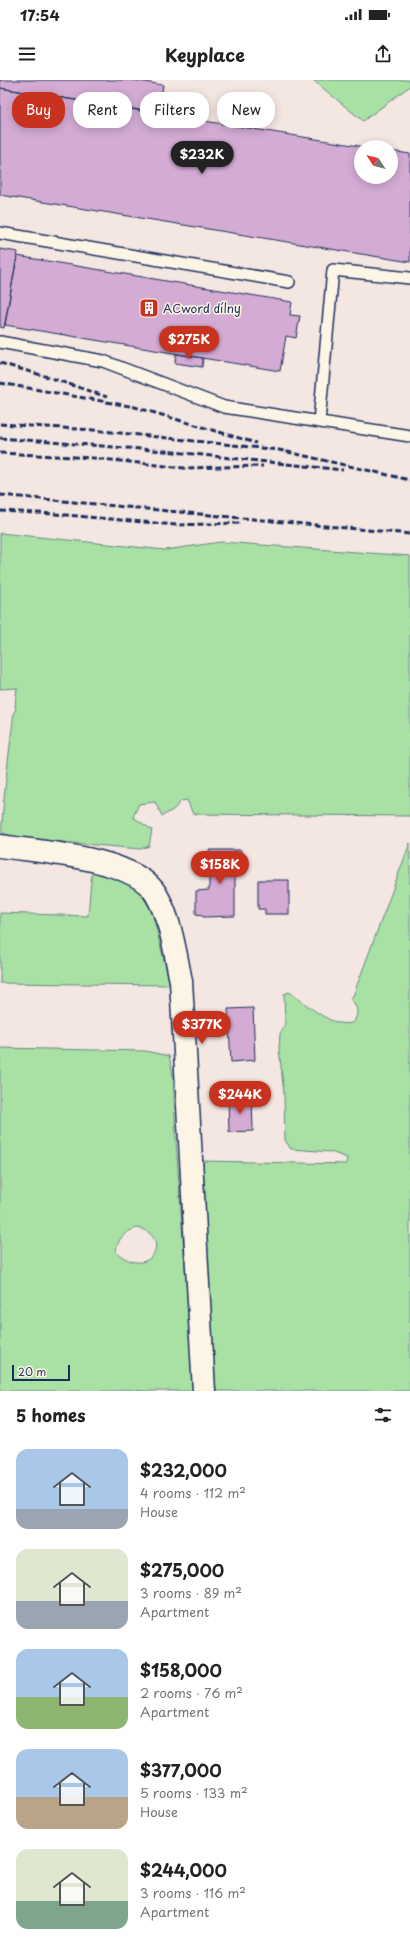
<!DOCTYPE html>
<meta charset="utf-8">
<style>
:root{--surface:#fff;--page:#f6f6f6;--text:#222;--muted:#767676;--accent:#c8321e}
body{margin:0;font-family:"Playpen Sans",sans-serif;background:var(--page);color:var(--text);height:100vh;display:flex;flex-direction:column;font-size:15px;white-space:nowrap}
*{box-sizing:border-box;margin:0}
p{font-size:13px;color:var(--muted)}
.icon{flex:none;width:22px;height:22px;fill:none;stroke:currentColor;stroke-width:2;stroke-linecap:round;stroke-linejoin:round}
.map{position:relative;height:1311px;overflow:hidden}
.side{display:flex;flex-direction:column;background:var(--surface);flex:1}
.side>*{flex:none}
.guide{position:absolute;left:12px;top:12px;width:386px;height:36px;display:flex;gap:8px}
.needle{width:26px;rotate:306deg}
.buttons{position:absolute;left:354px;top:60px;display:grid;gap:8px}
.buttons a{display:grid;place-items:center;width:44px;height:44px;border-radius:50%;background:var(--surface);box-shadow:0 2px 10px #0003;font-size:20px}
.scale{position:absolute;left:12px;bottom:10px;width:58px;box-sizing:border-box;padding-left:4px;border:2px solid #1b2f5e;border-top:0;font-size:11px;line-height:14px;white-space:nowrap;color:#1b2f5e;-webkit-text-stroke:3px #fcf5e5;paint-order:stroke}
.price{position:absolute;translate:-50% -34px;padding:0 9px;border-radius:14px;background:var(--accent);color:#fff;font-size:13px;line-height:26px;filter:drop-shadow(0 1px 2px #0008)}
.price::after{content:'';position:absolute;left:50%;top:24px;width:12px;height:9px;margin-left:-6px;background:inherit;clip-path:polygon(0 0,100% 0,50% 100%)}
.price.on{background:#222;color:#fff}
ul{padding:0;list-style:none}
li{display:flex;align-items:center;gap:12px;height:100px;padding:0 16px}
li span{display:grid;place-items:center;flex:none;width:112px;height:80px;border-radius:12px;color:#555}
li>.icon{margin-inline-start:auto}
span .icon{width:48px;height:48px;fill:#fffc;stroke-width:1}
li b{font-size:17px}
h2{display:flex;justify-content:space-between;align-items:center;height:48px;padding:0 16px;font-size:17px}
.chip{padding:0 14px;border-radius:16px;background:var(--surface);box-shadow:0 2px 10px #0003;font-size:14px;line-height:36px}
.chip.on{background:var(--accent);color:#fff}
.status{display:flex;justify-content:space-between;align-items:center;height:28px;padding:0 20px;background:var(--surface);direction:ltr}
.status svg{height:11px;fill:currentColor}
header{display:flex;justify-content:space-between;align-items:center;height:52px;padding:0 16px;background:var(--surface);font-size:18px;font-weight:700}
.map>svg:first-child{display:block}
.green{fill:#a9e1a5;stroke:#628882;fill-rule:evenodd}
.building{fill:#d3abd3;stroke:#1b2f5e}
.lines{fill:none;stroke-linecap:round;stroke-linejoin:round}
.lane-casing{stroke:#1b2f5e;stroke-width:14}
.street-casing{stroke:#1b2f5e;stroke-width:25}
.lane{stroke:#fcf5e5;stroke-width:11}
.street{stroke:#fcf5e5;stroke-width:22}
.rail{stroke:#1b2f5e;stroke-width:3;stroke-dasharray:6 3;stroke-linecap:butt}
.labels{text-anchor:middle;dominant-baseline:central;stroke-width:3;stroke-linejoin:round;paint-order:stroke}
.poi-label{font-size:12px;fill:#1b2f5e;stroke:#fcf5e5;text-anchor:start}
</style>
<div class="status"><b>17:54</b><svg viewBox="0 0 49 12"><path d="M0 12V9h3v3zM5 12V6h3v6zM10 12V3h3v9zM15 12V0h3v12zM26 1h20v11H26zM47 4h2v5h-2z"/></svg></div>
<header><svg class="icon" aria-label="menu" viewBox="0 0 24 24"><path d="M4 6h16M4 12h16M4 18h16"/></svg>Keyplace<svg class="icon" aria-label="share" viewBox="0 0 24 24"><path d="M12 15V3M7 8l5-5 5 5M5 13v7h14v-7"/></svg></header>
<div class="map">
<svg width="410" height="1311" viewBox="0 0 410 1311">
<rect width="100%" height="100%" fill="#f4e6e1"/>
<filter id="ink" filterUnits="userSpaceOnUse"><feTurbulence type="fractalNoise" baseFrequency=".025" numOctaves="2"/><feDisplacementMap in="SourceGraphic" scale="8" xChannelSelector="R" yChannelSelector="G"/><feConvolveMatrix kernelMatrix="1 2 1 2 8 2 1 2 1" color-interpolation-filters="sRGB"/></filter>
<g filter="url(#ink)">
<path class="green" d="M313 0H410V6L363 41Z
M0 453 165 470 221 462 410 476V736L193 734 187 720 181 721 173 730 162 736 155 722 139 724 133 737 152 750 149 766 140 769 28 759 2 753C0 744 12 649 14 632L16 629 15 626 17 608 0 609Z
M410 763V1311H212L203 1081 346 1084 347 1078 331 1072 291 1069 285 1060 284 1014 279 969 280 954 285 944 284 914 289 912C306 923 334 951 354 942 359 932 358 927 350 919L353 916Z
M92 789 125 800 141 814 152 831 170 905 0 903V833L88 836Z
M0 968 145 971 169 976 173 994 176 1062 194 1311H145L122 1309 117 1311H0ZM137 1148C173 1154 152 1203 116 1172 117 1159 125 1151 137 1148Z"/>
<path class="building" d="M0 0H132L163 5 159 33 0 8Z
M0 8 365 67H361V97H391V71L410 74V182L0 115Z
M0 169 18 172 4 248 0 247Z
M17 176 292 222 290 235 300 236 296 258 286 256 280 291 5 245Z
M176 274 203 278 202 287 175 283Z
M209 770H241V787H235V836L203 837V835L196 834V811L209 810Z
M258 800H289V834H265V829H258Z
M253 928 255 980 231 982 228 929Z
M252 1018 253 1051 229 1052 228 1019Z"/>
<g class="lines">
<g class="lane-casing">
<path id="lane" d="M0 153 289 202
M0 262 103 281 224 327 410 356
M319 342 333 190 410 198"/>
</g>
<g class="street-casing">
<path id="street" d="M0 766C40 772 134 777 156 814 171 840 175 872 181 901L204 1311"/>
</g>
<use href="#lane" class="lane"/>
<use href="#street" class="street"/>
<path class="rail" d="M0 283 48 297 107 317
M0 303 135 327 256 363
M0 344 93 350 279 370 410 400
M0 358 165 371 343 390
M0 373 93 378 184 388 263 386
M0 415 410 454
M0 431 55 434 176 445 241 443"/>
</g>
</g>
<defs>
<g id="building-square" transform="scale(1)"><rect x="-9" y="-9" width="18" height="18" rx="4" fill="#c8321e" stroke="#fcf5e5"/><path d="M-4-6H4V6H1V3H-1V6H-4ZM-2.5-4.3h1.7v1.8h-1.7ZM.8-4.3h1.7v1.8H.8ZM-2.5-1h1.7V.8h-1.7ZM.8-1h1.7V.8H.8Z" fill="#fff"/></g>
</defs>
<g fill-rule="evenodd">
<use href="#building-square" x="149" y="228"/>
</g>
<g class="labels">
<g class="poi-label">
<text x="163" y="228">ACword dílny</text>
</g>
</g>
</svg>
<div class="buttons">
<a><svg class="needle" viewBox="-14 -14 28 28"><path d="M0-13l5 13h-10z" fill="#e53935"/><path d="M0 13l5-13h-10z" fill="#767676"/></svg></a>
</div>
<div class="scale">20 m</div>
<b class="price on" style="left:202px;top:95px">$232K</b>
<b class="price" style="left:189px;top:280px">$275K</b>
<b class="price" style="left:220px;top:805px">$158K</b>
<b class="price" style="left:202px;top:965px">$377K</b>
<b class="price" style="left:240px;top:1035px">$244K</b>
<div class="guide">
<a class="chip on">Buy</a>
<a class="chip">Rent</a>
<a class="chip">Filters</a>
<a class="chip">New</a>
</div>
</div>
<section class="side">
<h2>5 homes<svg class="icon" aria-label="filters" viewBox="0 0 24 24"><path d="M4 7h16M4 17h16"/><circle cx="9" cy="7" r="2"/><circle cx="15" cy="17" r="2"/></svg></h2>
<ul>
<li><span style="background:linear-gradient(#a9c7e8 75%,#9aa5b1 0)"><svg class="icon" aria-label="home" viewBox="0 0 24 24"><path d="M3 11l9-7 9 7M6 9v11h12V9"/></svg></span><div><b>$232,000</b><p>4 rooms · 112 m²</p><p>House</p></div></li>
<li><span style="background:linear-gradient(#dfe7d0 65%,#9aa5b1 0)"><svg class="icon" aria-label="home" viewBox="0 0 24 24"><path d="M3 11l9-7 9 7M6 9v11h12V9"/></svg></span><div><b>$275,000</b><p>3 rooms · 89 m²</p><p>Apartment</p></div></li>
<li><span style="background:linear-gradient(#a9c7e8 60%,#8fb573 0)"><svg class="icon" aria-label="home" viewBox="0 0 24 24"><path d="M3 11l9-7 9 7M6 9v11h12V9"/></svg></span><div><b>$158,000</b><p>2 rooms · 76 m²</p><p>Apartment</p></div></li>
<li><span style="background:linear-gradient(#a9c7e8 60%,#b9a48a 0)"><svg class="icon" aria-label="home" viewBox="0 0 24 24"><path d="M3 11l9-7 9 7M6 9v11h12V9"/></svg></span><div><b>$377,000</b><p>5 rooms · 133 m²</p><p>House</p></div></li>
<li><span style="background:linear-gradient(#dfe7d0 65%,#7fa58c 0)"><svg class="icon" aria-label="home" viewBox="0 0 24 24"><path d="M3 11l9-7 9 7M6 9v11h12V9"/></svg></span><div><b>$244,000</b><p>3 rooms · 116 m²</p><p>Apartment</p></div></li>
</ul>
</section>
